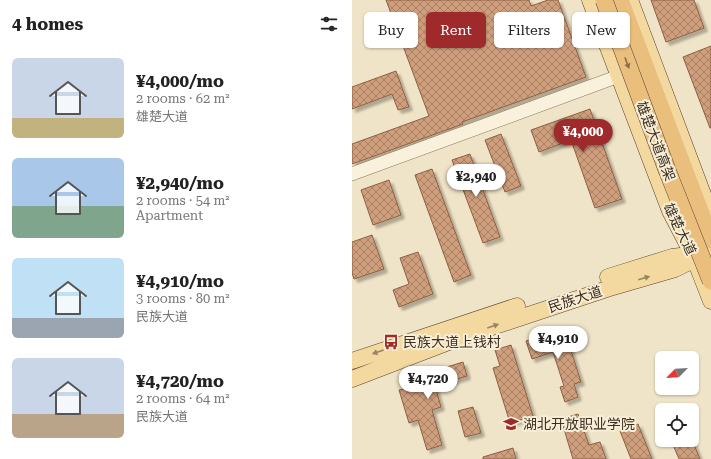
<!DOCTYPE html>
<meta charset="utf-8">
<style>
:root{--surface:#fff;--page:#f2f2f2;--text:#222;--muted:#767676;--accent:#9e2a2b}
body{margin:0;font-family:"Roboto Serif","Noto Sans SC",serif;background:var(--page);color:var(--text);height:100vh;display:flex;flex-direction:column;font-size:15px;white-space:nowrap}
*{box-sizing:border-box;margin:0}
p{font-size:13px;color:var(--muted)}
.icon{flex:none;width:22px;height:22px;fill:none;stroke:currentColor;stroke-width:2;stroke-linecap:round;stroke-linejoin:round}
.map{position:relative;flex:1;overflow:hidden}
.drawer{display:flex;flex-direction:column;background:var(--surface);width:352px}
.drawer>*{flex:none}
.banner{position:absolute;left:12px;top:12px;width:287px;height:36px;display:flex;gap:8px}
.needle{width:26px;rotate:246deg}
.fabs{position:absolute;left:303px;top:351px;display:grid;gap:8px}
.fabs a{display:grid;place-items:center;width:44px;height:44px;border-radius:6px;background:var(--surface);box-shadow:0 1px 3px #0004;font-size:20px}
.price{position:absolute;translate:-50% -34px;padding:0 9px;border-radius:14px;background:#fff;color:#222;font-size:13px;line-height:26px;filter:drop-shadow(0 1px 2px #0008)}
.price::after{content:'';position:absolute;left:50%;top:24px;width:12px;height:9px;margin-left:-6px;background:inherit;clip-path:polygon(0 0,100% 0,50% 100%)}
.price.active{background:var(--accent);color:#fff}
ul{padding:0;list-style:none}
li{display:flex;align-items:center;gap:12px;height:100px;padding:0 12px}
li span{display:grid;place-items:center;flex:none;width:112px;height:80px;border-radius:6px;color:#555}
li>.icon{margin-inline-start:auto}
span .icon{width:48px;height:48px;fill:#fffc;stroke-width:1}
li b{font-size:17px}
h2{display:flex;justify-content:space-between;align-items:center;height:48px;padding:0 12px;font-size:17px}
.tag{padding:0 14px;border-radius:6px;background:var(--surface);box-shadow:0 1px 3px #0004;font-size:14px;line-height:36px}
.tag.active{background:var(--accent);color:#fff}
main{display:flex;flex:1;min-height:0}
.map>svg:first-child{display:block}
.building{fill:url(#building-cross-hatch);stroke:#8d5f41;filter:url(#shadow)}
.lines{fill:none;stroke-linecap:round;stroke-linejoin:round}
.tertiary-casing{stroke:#8d765c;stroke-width:14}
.primary-casing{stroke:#5b4430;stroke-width:17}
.trunk-casing{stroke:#5b4430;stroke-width:18}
.tertiary{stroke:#faf1dc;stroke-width:13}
.primary{stroke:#f3d9a0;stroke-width:16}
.trunk{stroke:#eabe7c;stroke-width:17}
.trunk-bridge-casing{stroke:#5b4430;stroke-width:18;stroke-linecap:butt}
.trunk-bridge{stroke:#eabe7c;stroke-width:17}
.oneway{fill:#8b6f49}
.oneway2{fill:#988460}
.labels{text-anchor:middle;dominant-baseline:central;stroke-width:4;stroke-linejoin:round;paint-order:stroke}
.street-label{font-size:14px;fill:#3d2e20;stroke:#f7eed8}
.poi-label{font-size:14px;fill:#3d2e20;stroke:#f7eed8;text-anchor:start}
</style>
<main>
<section class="drawer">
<h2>4 homes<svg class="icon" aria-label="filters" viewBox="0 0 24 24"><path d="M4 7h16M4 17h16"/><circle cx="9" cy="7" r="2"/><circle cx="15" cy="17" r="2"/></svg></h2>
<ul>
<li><span style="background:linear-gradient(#c9d6e8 75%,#c2b280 0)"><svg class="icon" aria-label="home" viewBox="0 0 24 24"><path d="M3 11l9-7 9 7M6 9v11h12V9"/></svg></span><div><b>¥4,000/mo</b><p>2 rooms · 62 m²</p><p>雄楚大道</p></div></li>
<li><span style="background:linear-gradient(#a9c7e8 60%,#7fa58c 0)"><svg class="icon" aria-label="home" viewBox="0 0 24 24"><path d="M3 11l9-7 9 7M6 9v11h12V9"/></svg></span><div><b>¥2,940/mo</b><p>2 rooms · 54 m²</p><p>Apartment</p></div></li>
<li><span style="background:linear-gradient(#bfe0f5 75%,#9aa5b1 0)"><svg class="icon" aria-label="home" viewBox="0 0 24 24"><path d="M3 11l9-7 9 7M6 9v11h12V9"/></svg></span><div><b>¥4,910/mo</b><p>3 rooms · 80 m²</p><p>民族大道</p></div></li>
<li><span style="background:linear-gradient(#c9d6e8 70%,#b9a48a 0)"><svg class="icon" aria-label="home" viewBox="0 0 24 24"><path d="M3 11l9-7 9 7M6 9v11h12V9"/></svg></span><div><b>¥4,720/mo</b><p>2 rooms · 64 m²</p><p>民族大道</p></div></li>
</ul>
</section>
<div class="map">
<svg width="359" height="459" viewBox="0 0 359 459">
<defs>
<pattern id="building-cross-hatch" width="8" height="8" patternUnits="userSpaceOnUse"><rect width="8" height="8" fill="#cf9f7d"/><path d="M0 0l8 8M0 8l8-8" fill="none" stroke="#a98266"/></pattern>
<filter id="shadow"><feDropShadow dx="3.5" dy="3.5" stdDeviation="1" flood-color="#0004"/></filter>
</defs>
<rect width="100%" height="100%" fill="#f0e4c8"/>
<path class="building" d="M34 0H177L179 6 196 0H206L234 77 110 122 111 124 0 164V144L77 116Z
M299 0H342L352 28 314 42Z
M359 46V128H358L331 57Z
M44 71 57 107 46 110 40 94 0 109V87Z
M238 109 270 199 243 208 219 140 187 152 179 130Z
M149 134 169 186 153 192 133 140Z
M118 154 148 237 131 243 100 160Z
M80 169 119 275 102 282 63 175Z
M37 180 49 215 21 225 9 190Z
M20 235 32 269 2 279 0 273V242Z
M66 252 81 294 47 307 41 290 57 284 48 258Z
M207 331 210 340 215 338 229 382 222 384 226 397 213 402 208 387 212 386 201 352 180 359 174 341Z
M159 345 181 416 158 423 141 368 148 366 143 350Z
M111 362 115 376 83 386 89 407 80 410 90 445 75 450 66 420 57 423 47 390 59 387 56 379Z
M121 407 129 433 113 437 106 411Z
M226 414 237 445 248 442 254 459H221L209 419Z
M286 424 300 459H279L268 431Z
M319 440H340L348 459H327Z
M161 448 164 459H131V457Z"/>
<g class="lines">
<g class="tertiary-casing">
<path id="tertiary" d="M0 174 267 76"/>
</g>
<g class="primary-casing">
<path id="primary" d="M238 0 318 211 341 255 359 301
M278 0 352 197 359 222
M256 277 320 257 345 254
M0 361 165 306
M0 379 107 338 261 287 323 269 359 251"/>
</g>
<g class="trunk-casing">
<path id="trunk" d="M268 0 359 240"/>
</g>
<use href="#tertiary" class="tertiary"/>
<use href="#primary" class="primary"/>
<use href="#trunk" class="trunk"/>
<g class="trunk-bridge-casing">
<path id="trunk-bridge" d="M252 0 315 170 359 281"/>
</g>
<use href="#trunk-bridge" class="trunk-bridge"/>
</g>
<defs><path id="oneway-solid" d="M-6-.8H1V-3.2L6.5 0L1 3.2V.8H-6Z"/></defs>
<use class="oneway" href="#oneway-solid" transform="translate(275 63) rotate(70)"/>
<g class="oneway2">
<use href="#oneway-solid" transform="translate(292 278) rotate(-16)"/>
<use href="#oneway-solid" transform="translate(141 326) rotate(-19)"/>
<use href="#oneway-solid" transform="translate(26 352) rotate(161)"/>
</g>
<defs>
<g id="bus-bare" transform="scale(1.2)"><path d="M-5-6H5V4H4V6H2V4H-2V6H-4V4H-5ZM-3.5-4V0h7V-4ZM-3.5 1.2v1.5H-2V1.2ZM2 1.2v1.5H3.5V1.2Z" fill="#9e2a2b" stroke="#f7eed8" stroke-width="2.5" paint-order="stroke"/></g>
<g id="university-bare" transform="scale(1.2)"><path d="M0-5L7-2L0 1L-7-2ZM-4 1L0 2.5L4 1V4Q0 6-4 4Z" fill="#9e2a2b" stroke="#f7eed8" stroke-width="2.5" paint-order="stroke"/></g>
</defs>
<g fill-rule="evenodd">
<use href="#bus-bare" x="39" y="342"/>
<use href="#university-bare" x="159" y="424"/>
</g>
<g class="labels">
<g class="street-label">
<text transform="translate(304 141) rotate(69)">雄楚大道高架</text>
<text transform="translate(328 229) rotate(64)">雄楚大道</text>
<text transform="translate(223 299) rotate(-18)">民族大道</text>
</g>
<g class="poi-label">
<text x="51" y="342">民族大道上钱村</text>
<text x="171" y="424">湖北开放职业学院</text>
</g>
</g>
</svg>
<div class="fabs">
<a><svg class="needle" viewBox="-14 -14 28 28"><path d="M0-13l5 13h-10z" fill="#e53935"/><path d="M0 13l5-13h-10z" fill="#767676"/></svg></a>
<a><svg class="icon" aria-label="locate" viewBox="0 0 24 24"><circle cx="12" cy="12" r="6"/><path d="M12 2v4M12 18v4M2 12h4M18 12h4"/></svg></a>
</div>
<b class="price active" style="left:231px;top:153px">¥4,000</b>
<b class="price" style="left:124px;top:198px">¥2,940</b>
<b class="price" style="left:206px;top:360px">¥4,910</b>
<b class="price" style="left:76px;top:400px">¥4,720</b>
<div class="banner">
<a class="tag">Buy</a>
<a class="tag active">Rent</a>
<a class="tag">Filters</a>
<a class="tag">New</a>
</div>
</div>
</main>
